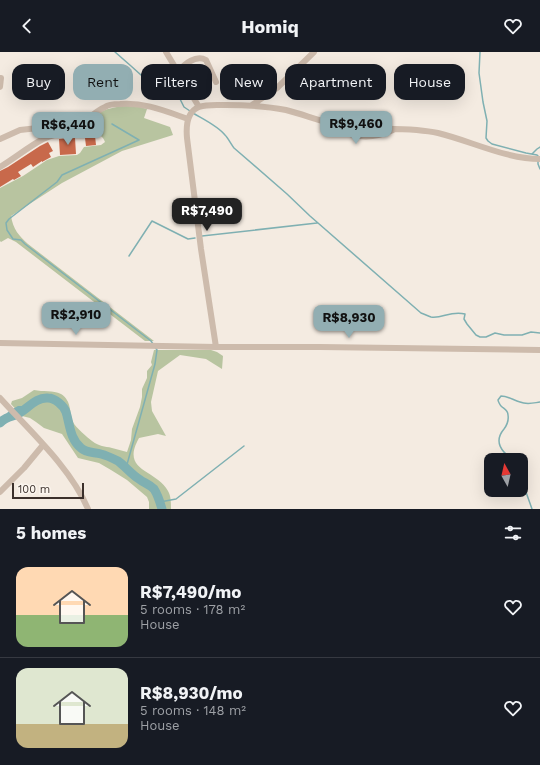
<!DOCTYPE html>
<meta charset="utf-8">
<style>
:root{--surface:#171b24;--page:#242831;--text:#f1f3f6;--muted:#9ea1a6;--line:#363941;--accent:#92aeb2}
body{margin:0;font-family:"Work Sans",sans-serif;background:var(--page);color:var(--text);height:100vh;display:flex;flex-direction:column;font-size:15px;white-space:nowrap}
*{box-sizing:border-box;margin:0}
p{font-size:13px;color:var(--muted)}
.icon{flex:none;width:22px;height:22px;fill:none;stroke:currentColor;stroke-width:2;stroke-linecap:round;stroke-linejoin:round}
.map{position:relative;height:457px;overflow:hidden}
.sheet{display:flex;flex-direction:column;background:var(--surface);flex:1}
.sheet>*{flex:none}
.top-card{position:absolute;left:12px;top:12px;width:516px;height:36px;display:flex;gap:8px}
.needle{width:26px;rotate:352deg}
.buttons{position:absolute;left:484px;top:401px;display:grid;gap:8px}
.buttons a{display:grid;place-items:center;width:44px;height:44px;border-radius:8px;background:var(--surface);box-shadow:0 4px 16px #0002;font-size:20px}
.scale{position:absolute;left:12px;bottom:10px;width:72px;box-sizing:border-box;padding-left:4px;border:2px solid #3b302b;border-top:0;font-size:11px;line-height:14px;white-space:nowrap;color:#3b302b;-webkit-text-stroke:3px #fbf5ee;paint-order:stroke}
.price{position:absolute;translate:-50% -34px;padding:0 9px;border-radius:8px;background:var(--accent);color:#111;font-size:13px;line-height:26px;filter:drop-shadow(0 1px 2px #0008)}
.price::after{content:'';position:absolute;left:50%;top:24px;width:12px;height:9px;margin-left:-6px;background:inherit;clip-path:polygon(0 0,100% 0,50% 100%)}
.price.selected{background:#222;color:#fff}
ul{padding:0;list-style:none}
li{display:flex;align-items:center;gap:12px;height:100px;padding:0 16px}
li+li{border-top:1px solid var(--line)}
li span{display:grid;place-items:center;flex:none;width:112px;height:80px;border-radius:12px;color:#555}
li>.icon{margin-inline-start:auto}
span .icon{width:48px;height:48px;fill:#fffc;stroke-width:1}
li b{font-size:17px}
h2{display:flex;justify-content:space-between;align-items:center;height:48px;padding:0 16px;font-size:17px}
.tag{padding:0 14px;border-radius:12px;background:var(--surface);box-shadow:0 4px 16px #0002;font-size:14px;line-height:36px}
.tag.selected{background:var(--accent);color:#111}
header{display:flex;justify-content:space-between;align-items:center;height:52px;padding:0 16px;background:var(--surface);font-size:18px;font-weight:700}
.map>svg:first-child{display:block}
.green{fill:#b8c4a0}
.water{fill:#7fb0b2}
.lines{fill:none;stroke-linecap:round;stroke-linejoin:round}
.stream{stroke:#7fb0b2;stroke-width:1.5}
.river{stroke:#7fb0b2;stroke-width:9}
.building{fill:#c8694b}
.minor{stroke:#cdbbac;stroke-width:6}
</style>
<header><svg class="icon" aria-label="back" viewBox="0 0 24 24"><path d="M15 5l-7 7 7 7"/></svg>Homiq<svg class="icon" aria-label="heart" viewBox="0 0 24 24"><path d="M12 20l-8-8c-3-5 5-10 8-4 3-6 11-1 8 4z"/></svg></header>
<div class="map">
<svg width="540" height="457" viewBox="0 0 540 457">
<rect width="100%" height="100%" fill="#f4ebe1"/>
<path class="green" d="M121 54H136L147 57 144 66 170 75 173 83 122 99 62 131 11 164C13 177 19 184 28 192L154 289H145L16 190 8 186 1 190 0 189V136L23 124 47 108 59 104 77 103 80 101 84 95 101 93 105 90C102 80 92 82 84 80 82 80 80 79 78 78L102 59 108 57Z
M154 298H211L217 300 223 304 222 317 206 307 180 303 158 319 151 350 152 359 166 384 158 382 139 386C120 420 156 417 168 439 171 444 171 451 171 457H149V450L147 445 127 428 111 418 99 411 78 406 62 382 44 376 36 370 30 366 22 364 11 352 12 349 22 346 34 338C43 340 53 338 61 342 72 349 69 360 73 370 76 376 87 385 92 389 100 395 104 394 112 396 117 397 122 399 127 400L131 388 132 377 140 355 142 345V337L147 326V319L152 313 151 310Z"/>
<path class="water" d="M18 354H29C22 365 10 367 0 375V368L9 359Z"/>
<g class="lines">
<path class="stream" d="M115 0 131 14 151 32 155 39 161 41 168 39H173L180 47 184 55 190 59
M480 0 479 21 483 50 487 69 486 86 488 89 492 92 526 101 537 103 538 104
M193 61C203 67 218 74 225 83 228 86 231 92 234 96L287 142 310 164 421 261C424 262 428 264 431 265 442 267 451 258 465 262L464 267 467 272 476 283 480 285H486L495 281 504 283H522L531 280 540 281
M112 72 139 88 62 123 57 130 9 167 6 171 7 178 13 187 21 188 25 192 151 289 153 292
M532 102 537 97 540 95
M538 108V112L540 117
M202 184 317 171
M129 204 152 169 188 187 195 186
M513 408C502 400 493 390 504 377 507 373 509 369 508 363 508 358 504 357 501 354 500 353 498 349 498 348L501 344C508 344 513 348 520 350 527 353 533 351 540 350
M126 416 155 312 157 298 155 295
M521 426 532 457
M160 450 176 447 244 394"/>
<path class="river" d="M0 371C8 362 14 366 21 360 29 355 37 345 48 346 55 346 64 354 66 360 70 373 70 387 81 396 86 401 94 400 101 402 105 403 114 407 118 409 125 414 131 422 139 427 144 431 149 432 154 437 158 443 160 450 162 457"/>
</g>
<path class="building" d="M95 84 96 93 86 94 85 86Z
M75 86 76 102 60 103 59 87Z
M48 90 53 99 49 101 51 105 42 110V109L33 115 31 112 18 120 21 124 14 128 13 127 0 135V119L8 115 40 94Z"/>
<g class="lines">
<path class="minor" d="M166 0 199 55
M178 19C185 12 196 2 206 8L216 30
M0 35 1 26
M252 53 277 36 314 0
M328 72C349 85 369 89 393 78
M0 87 20 78 38 76
M0 115C15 106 28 95 43 87 53 82 63 82 72 78 84 72 93 60 105 55 109 52 115 52 120 52 144 50 165 59 188 67
M0 291 216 295H320L540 298
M216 295 201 197 187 86C186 75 186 60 199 55 207 52 217 53 226 53 246 53 266 54 286 58 306 63 324 71 344 74 375 79 407 74 438 81 471 89 506 107 540 107
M0 346C30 379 71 416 88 457
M0 440 24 416 43 393"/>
</g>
</svg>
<div class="buttons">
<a><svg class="needle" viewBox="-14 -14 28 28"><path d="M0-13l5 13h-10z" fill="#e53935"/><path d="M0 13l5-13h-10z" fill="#9ea1a6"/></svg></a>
</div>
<div class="scale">100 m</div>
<b class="price" style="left:356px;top:93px">R$9,460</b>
<b class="price" style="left:68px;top:94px">R$6,440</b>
<b class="price selected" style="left:207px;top:180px">R$7,490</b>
<b class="price" style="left:76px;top:284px">R$2,910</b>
<b class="price" style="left:349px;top:287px">R$8,930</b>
<div class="top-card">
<a class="tag">Buy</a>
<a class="tag selected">Rent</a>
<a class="tag">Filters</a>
<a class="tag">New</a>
<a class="tag">Apartment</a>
<a class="tag">House</a>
</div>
</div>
<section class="sheet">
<h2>5 homes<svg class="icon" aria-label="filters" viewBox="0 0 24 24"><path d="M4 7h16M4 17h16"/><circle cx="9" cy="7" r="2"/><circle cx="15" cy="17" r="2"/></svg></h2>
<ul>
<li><span style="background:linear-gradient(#ffd9b3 60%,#8fb573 0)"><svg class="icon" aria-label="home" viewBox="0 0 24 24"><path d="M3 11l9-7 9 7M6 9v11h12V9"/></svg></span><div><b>R$7,490/mo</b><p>5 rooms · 178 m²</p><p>House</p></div><svg class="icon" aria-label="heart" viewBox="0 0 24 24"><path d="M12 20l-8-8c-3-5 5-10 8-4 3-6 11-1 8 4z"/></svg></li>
<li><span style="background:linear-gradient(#dfe7d0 70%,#c2b280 0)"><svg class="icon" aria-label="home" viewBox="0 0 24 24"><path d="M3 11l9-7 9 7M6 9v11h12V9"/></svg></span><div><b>R$8,930/mo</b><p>5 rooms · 148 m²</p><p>House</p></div><svg class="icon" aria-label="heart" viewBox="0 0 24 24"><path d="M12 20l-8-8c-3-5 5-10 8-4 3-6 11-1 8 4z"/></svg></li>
</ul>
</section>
